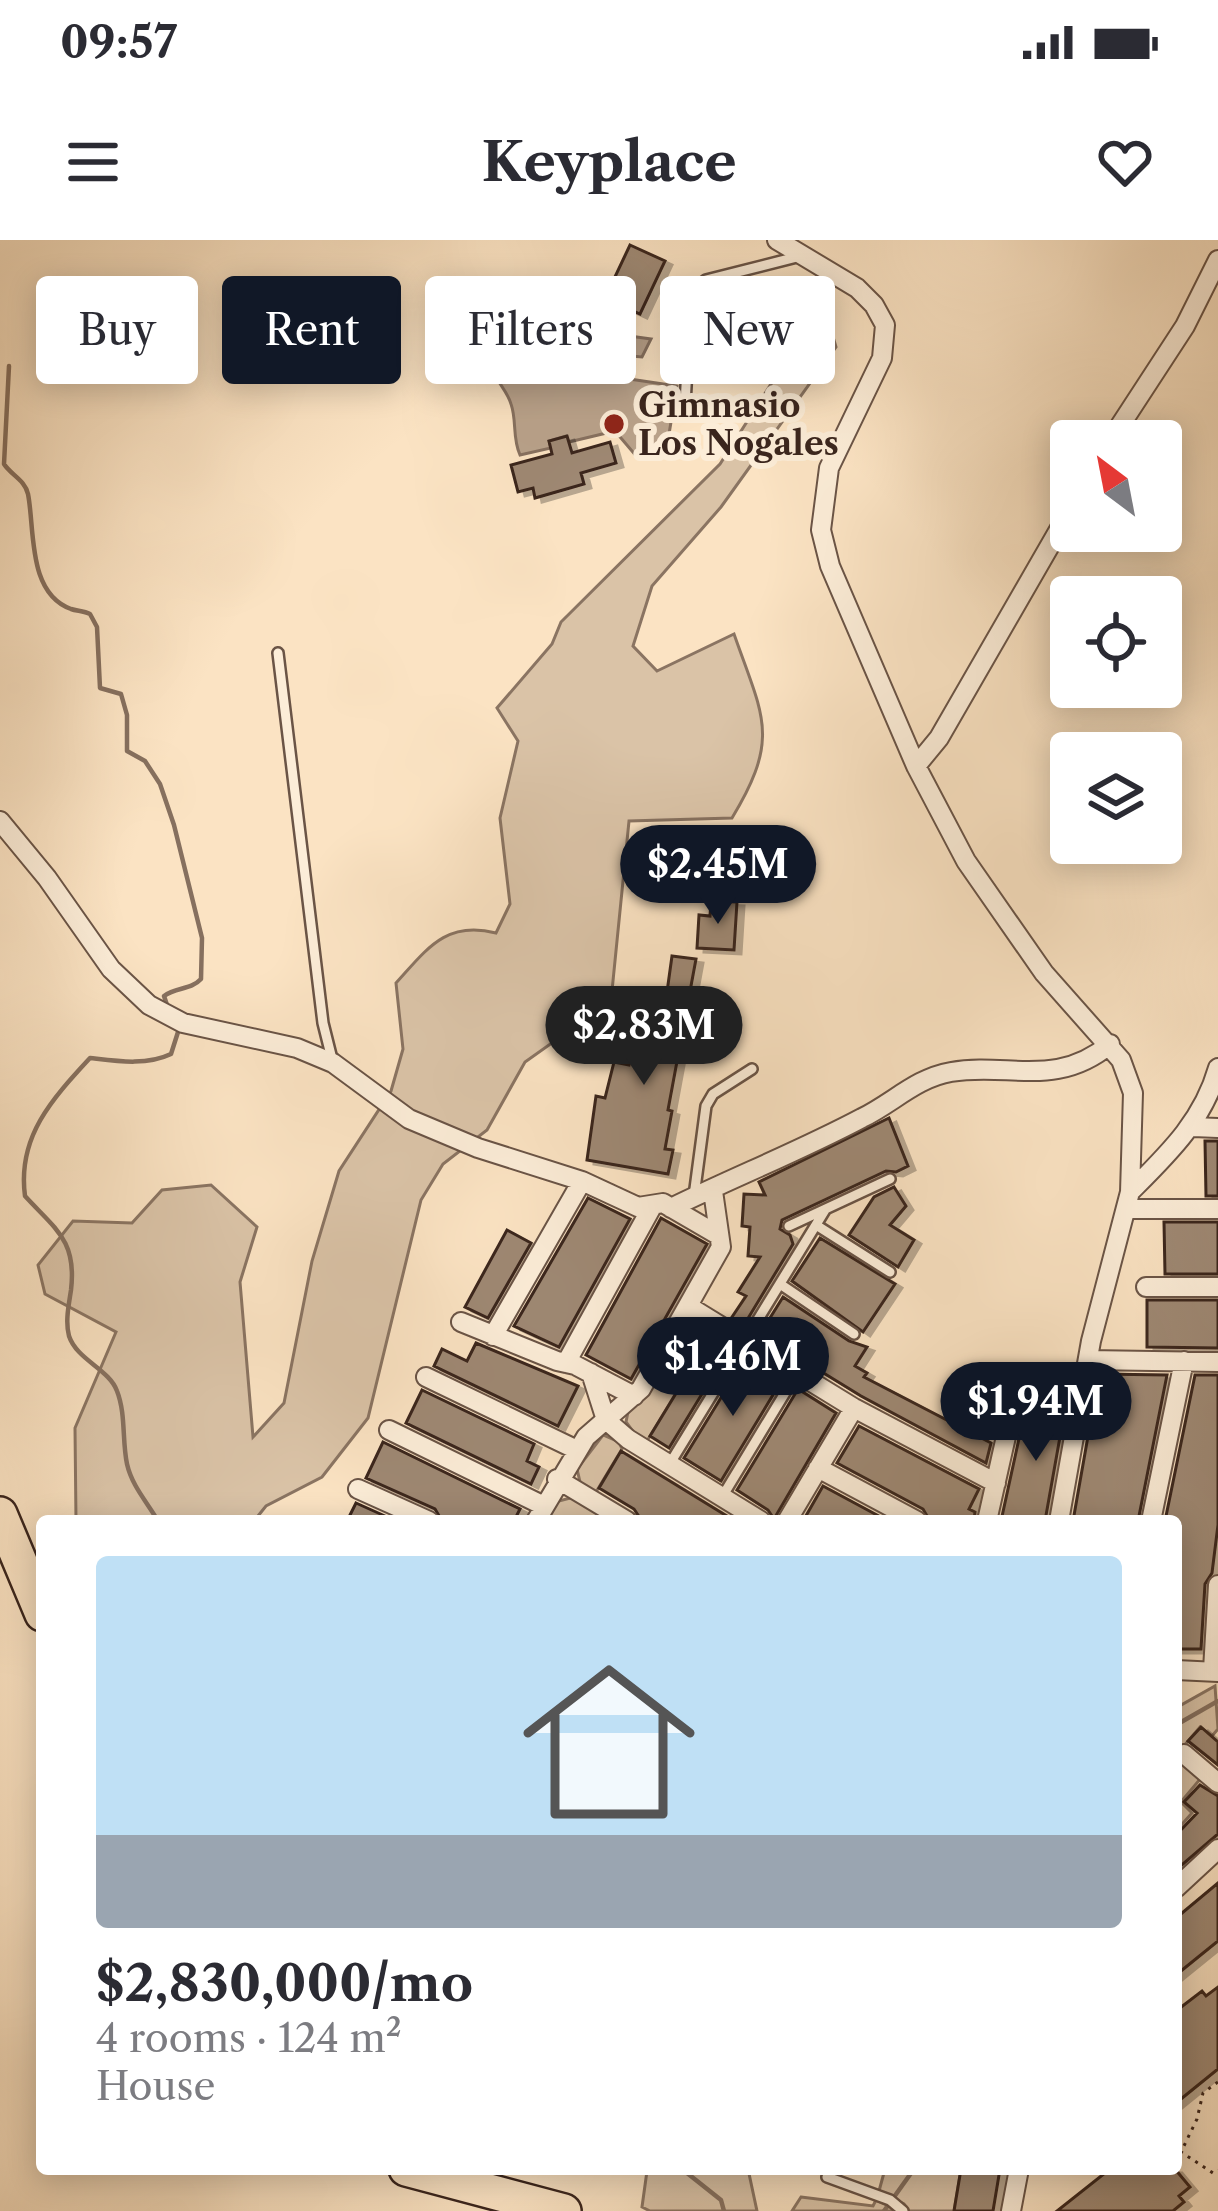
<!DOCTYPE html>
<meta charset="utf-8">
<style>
:root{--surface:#fff;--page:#f2f2f3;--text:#2b2b33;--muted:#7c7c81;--line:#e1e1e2;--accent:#111827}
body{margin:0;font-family:"Libre Caslon Text",serif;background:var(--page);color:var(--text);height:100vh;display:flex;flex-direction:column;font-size:45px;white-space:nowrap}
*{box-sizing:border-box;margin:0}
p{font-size:39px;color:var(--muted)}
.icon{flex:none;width:66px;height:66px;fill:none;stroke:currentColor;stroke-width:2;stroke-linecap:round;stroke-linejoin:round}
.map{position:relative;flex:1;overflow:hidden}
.sheet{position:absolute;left:36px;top:1275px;width:1146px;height:660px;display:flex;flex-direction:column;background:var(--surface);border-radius:12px;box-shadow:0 6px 30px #0003}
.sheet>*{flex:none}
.guide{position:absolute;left:36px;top:36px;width:1146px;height:108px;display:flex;gap:24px}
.needle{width:78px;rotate:328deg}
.tools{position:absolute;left:1050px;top:180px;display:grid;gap:24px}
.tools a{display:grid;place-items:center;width:132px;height:132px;border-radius:12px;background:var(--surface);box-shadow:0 6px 30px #0003;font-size:60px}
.price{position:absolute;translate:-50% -102px;padding:0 27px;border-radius:42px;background:var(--accent);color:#fff;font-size:39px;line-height:78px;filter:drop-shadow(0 3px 6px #0008)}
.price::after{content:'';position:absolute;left:50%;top:72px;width:36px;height:27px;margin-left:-18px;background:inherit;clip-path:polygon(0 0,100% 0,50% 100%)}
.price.on{background:#222;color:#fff}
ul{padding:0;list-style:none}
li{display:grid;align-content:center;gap:24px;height:636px;padding:0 60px}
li+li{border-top:3px solid var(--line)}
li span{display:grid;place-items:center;height:372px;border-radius:12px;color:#555}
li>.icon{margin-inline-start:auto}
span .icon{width:216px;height:216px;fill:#fffc;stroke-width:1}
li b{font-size:51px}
.pill{padding:0 42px;border-radius:12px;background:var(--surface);box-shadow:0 6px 30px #0003;font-size:42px;line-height:108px}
.pill.on{background:var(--accent);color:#fff}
.status{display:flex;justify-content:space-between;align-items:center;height:84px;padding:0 60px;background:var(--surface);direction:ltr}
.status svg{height:33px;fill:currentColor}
header{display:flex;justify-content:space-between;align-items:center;height:156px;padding:0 60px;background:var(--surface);font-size:54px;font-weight:700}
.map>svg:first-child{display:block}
.green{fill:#dac3a7;stroke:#8a7462;stroke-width:3}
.water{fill:#b9a28b;stroke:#86705f;stroke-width:3}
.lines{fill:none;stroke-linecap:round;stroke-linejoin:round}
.stream{stroke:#86705f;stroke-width:4.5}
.building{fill:#9e8873;stroke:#3a251d;stroke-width:3;filter:url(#shadow)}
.service-casing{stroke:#6a5446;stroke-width:14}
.minor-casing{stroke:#6a5446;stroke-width:22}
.trunk-casing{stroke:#3a251d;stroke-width:38}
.path{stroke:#3a251d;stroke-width:3;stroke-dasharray:3 6;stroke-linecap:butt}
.service{stroke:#fcedd8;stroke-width:9}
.minor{stroke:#fcedd8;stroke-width:18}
.trunk{stroke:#fbe3c3;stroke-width:33}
.poi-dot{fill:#8f2418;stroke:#fcedd8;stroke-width:4.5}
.labels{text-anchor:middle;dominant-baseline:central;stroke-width:12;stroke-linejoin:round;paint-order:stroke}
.poi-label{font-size:33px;font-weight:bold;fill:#3a251d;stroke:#fcedd8;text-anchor:start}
</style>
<div class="status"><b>09:57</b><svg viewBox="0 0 49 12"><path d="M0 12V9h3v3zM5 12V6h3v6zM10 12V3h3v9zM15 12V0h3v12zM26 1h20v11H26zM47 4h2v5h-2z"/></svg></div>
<header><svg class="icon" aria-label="menu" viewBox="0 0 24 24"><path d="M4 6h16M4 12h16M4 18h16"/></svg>Keyplace<svg class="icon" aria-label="heart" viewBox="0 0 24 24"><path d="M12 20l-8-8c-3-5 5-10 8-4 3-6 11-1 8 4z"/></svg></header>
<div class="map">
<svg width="1218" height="1971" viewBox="0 0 1218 1971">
<defs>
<filter id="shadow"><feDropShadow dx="7" dy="4" stdDeviation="0" flood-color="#0004"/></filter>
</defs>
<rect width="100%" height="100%" fill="#fbe3c3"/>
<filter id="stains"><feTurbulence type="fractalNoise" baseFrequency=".00167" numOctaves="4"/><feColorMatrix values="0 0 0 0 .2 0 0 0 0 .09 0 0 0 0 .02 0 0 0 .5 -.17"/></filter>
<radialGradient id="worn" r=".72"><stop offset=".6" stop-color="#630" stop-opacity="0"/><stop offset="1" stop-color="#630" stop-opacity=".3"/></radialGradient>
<path class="green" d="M828 80 836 107 721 267 652 346 633 406 657 431 734 394C763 477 781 497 732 578L629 581 611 761 525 822 487 890 443 924 421 960 368 1178 322 1237 266 1266 254 1281H76L75 1188 116 1092 45 1054 38 1025 73 981 132 983 162 950 211 945 257 987 240 1042 253 1197 284 1163 312 1021 339 931 391 851 403 809 396 743C427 709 446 680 496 693L510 664 500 578 518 501 497 468 552 404 561 382 720 224 771 144Z
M695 1080 712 1088V1094L647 1201 637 1197 626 1182 628 1172 688 1082Z
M603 1195 619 1202 622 1209 596 1252 581 1246 577 1229Z
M574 1257 612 1281H545L555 1262Z
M1215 1446 1218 1489 1212 1496 1200 1487 1177 1514 1201 1538 1181 1562 1192 1573 1176 1591V1468Z
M627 1929H748L757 1971H650L642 1967 647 1931Z
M885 1929H961L954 1971H909L904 1964 879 1951Z
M801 1957 873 1966 876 1960 899 1971H792Z"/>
<path class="water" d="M615 94 651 99 642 117 619 115 614 103Z
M551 105 577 115 589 133 677 146 669 194 652 215 637 217 615 191 569 202 566 196 549 201 551 208 520 215C512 197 517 181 511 164 507 150 496 142 492 127L502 116Z"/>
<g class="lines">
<path class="stream" d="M9 126 4 224C11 235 25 240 28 254 35 289 27 353 71 369 77 371 84 371 90 374L97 387 100 448 121 454 127 475V511L145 521 160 544 174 585 202 698 201 739C191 750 176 747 164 756L167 765
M158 1281C147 1262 132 1246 127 1224 122 1201 126 1174 117 1151 109 1129 77 1120 69 1096 65 1081 69 1064 71 1050 77 1000 55 989 25 956 17 897 52 859 90 818 116 821 146 826 171 814L178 792
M1176 1485 1218 1461
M682 1929 721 1960 724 1971
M884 1971 914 1929"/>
</g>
<path class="building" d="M630 5 665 21 640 74 605 58Z
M567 40 605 59 579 111 552 98 572 57 561 52Z
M567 196 572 213 610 202 616 223 581 233 584 244 535 258 533 248 518 252 511 225 552 214 549 201Z
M711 661 737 662 734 710 697 708 699 675 710 676Z
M672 716 696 719 668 870 672 871 665 909 673 910 668 934 587 920 596 856 605 858 614 822 629 825 639 783 662 788Z
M889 878 908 926 896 932 886 931 782 980 780 989 790 995 793 1004 744 1085 732 1077 746 1056 738 1052 760 1017 748 1016 750 987 742 986 744 954 765 955 759 942Z
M1205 901H1218V956H1206Z
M894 947 906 966 890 985 914 1000 898 1027 849 995 874 957Z
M588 958 630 979 559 1107 514 1086Z
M661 978 707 1004 631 1139 586 1115Z
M1164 982H1218V1034H1165Z
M507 990 531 1003 488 1078 465 1067Z
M820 998 895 1044 863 1092 792 1041Z
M783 1057 849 1101 867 1107 855 1126 867 1133 864 1137 991 1203 986 1223 861 1156 760 1094Z
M1147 1060H1218V1108L1147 1107Z
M711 1096 730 1108 669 1208 650 1196Z
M476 1103 578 1146 558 1186 434 1126 442 1109 467 1121Z
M746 1117 782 1140 721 1241 684 1218Z
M1099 1134 1167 1135 1138 1281H1073Z
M1195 1135H1218V1285L1212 1333 1205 1344 1201 1409H1176V1281H1165Z
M1046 1148 1068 1152 1045 1281H1001L1020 1194 1038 1197Z
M798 1149 836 1173 774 1279 768 1270 737 1250Z
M422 1150 534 1204 527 1221 539 1227 531 1244 406 1183Z
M859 1186 979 1249 969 1269 975 1272 974 1281H930L923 1269 837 1223Z
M383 1202 520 1269 514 1281H442L435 1269 366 1238Z
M621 1211 735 1281 640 1278 634 1269 599 1248Z
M823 1246 888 1281H803Z
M356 1263 396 1281H347Z
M1201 1487 1218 1502V1525L1188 1501Z
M1200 1545 1218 1556V1594L1176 1630V1595L1197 1573 1184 1562Z
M1218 1643V1701L1176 1735V1678Z
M1218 1747V1829L1176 1863V1771L1202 1751 1206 1756Z
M961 1929H1000L993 1971H954Z
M1110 1929H1175L1190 1947 1179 1956 1184 1962 1173 1971H1057Z"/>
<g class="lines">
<g class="service-casing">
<path id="service" d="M685 165 691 52 706 40 801 16
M278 413 323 783 333 823
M694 956 706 866 713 854 752 829
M816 985 890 1032
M789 986 890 939
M780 1044 854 1094
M669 1225 825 970
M722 1257 797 1133
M827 1937 890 1960 903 1971"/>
</g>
<g class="minor-casing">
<path id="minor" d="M777 0 857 48 874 65 885 85 882 118 829 228 821 290 830 326 916 526 966 621 1044 733 1121 820 1133 853 1130 952 1091 1101 1059 1281
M1110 201 1185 86 1218 20
M916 526 939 498 1071 269
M0 581 47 638 111 729 149 765 183 783 297 808 333 823 409 879 478 908 582 941 638 967 663 963 718 995
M1193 887 1218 888
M1130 952C1168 914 1203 881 1218 828
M671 968C734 937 800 911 862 878 893 863 916 838 951 832 1008 822 1056 849 1110 804
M1127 969H1218
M1146 1047H1218
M688 1066 854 1168 996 1243
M461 1082 557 1121 575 1125 634 1156
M493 1096 582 941
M1088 1120 1218 1122
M566 1123 653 965
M591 1133 606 1180 628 1199 761 1281
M426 1137 577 1210
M389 1190 544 1266
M818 1228 917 1281
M557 1239 627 1281
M358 1249 429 1281
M536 1281 586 1197 641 1149 721 1007 713 951
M787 1281 854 1168
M987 1281 1007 1192
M1151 1281 1184 1121
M1176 1430 1218 1432
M1213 1430 1218 1345
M1184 1514 1218 1543
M1176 1648 1218 1609
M1011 1971 1019 1929"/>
</g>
<g class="trunk-casing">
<path id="trunk" d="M0 1274 42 1374
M406 1929 564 1971"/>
</g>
<path class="path" d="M1218 1842 1203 1853 1197 1879 1181 1912 1213 1933 1218 1930"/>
<use href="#service" class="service"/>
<use href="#minor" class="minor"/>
<use href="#trunk" class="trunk"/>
</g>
<circle class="poi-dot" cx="614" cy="184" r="12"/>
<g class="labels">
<g class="poi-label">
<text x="638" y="165">Gimnasio<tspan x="638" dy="38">Los Nogales</tspan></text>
</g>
</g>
<rect width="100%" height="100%" filter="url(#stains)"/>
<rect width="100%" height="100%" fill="url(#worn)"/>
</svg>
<div class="tools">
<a><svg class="needle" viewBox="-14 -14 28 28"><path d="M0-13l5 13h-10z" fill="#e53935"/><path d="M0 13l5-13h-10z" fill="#7c7c81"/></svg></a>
<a><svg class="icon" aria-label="locate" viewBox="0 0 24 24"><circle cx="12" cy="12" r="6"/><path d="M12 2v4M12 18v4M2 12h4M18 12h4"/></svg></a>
<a><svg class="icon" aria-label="layers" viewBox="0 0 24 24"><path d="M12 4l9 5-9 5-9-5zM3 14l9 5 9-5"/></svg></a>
</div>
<b class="price" style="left:718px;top:687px">$2.45M</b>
<b class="price on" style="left:644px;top:848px">$2.83M</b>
<b class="price" style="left:733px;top:1179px">$1.46M</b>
<b class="price" style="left:1036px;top:1224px">$1.94M</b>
<div class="guide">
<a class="pill">Buy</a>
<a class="pill on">Rent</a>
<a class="pill">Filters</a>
<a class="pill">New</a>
</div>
<section class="sheet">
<ul>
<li><span style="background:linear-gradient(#bfe0f5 75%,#9aa5b1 0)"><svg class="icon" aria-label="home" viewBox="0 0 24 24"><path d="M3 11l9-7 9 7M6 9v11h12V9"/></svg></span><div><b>$2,830,000/mo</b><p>4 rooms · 124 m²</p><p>House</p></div></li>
</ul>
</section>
</div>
